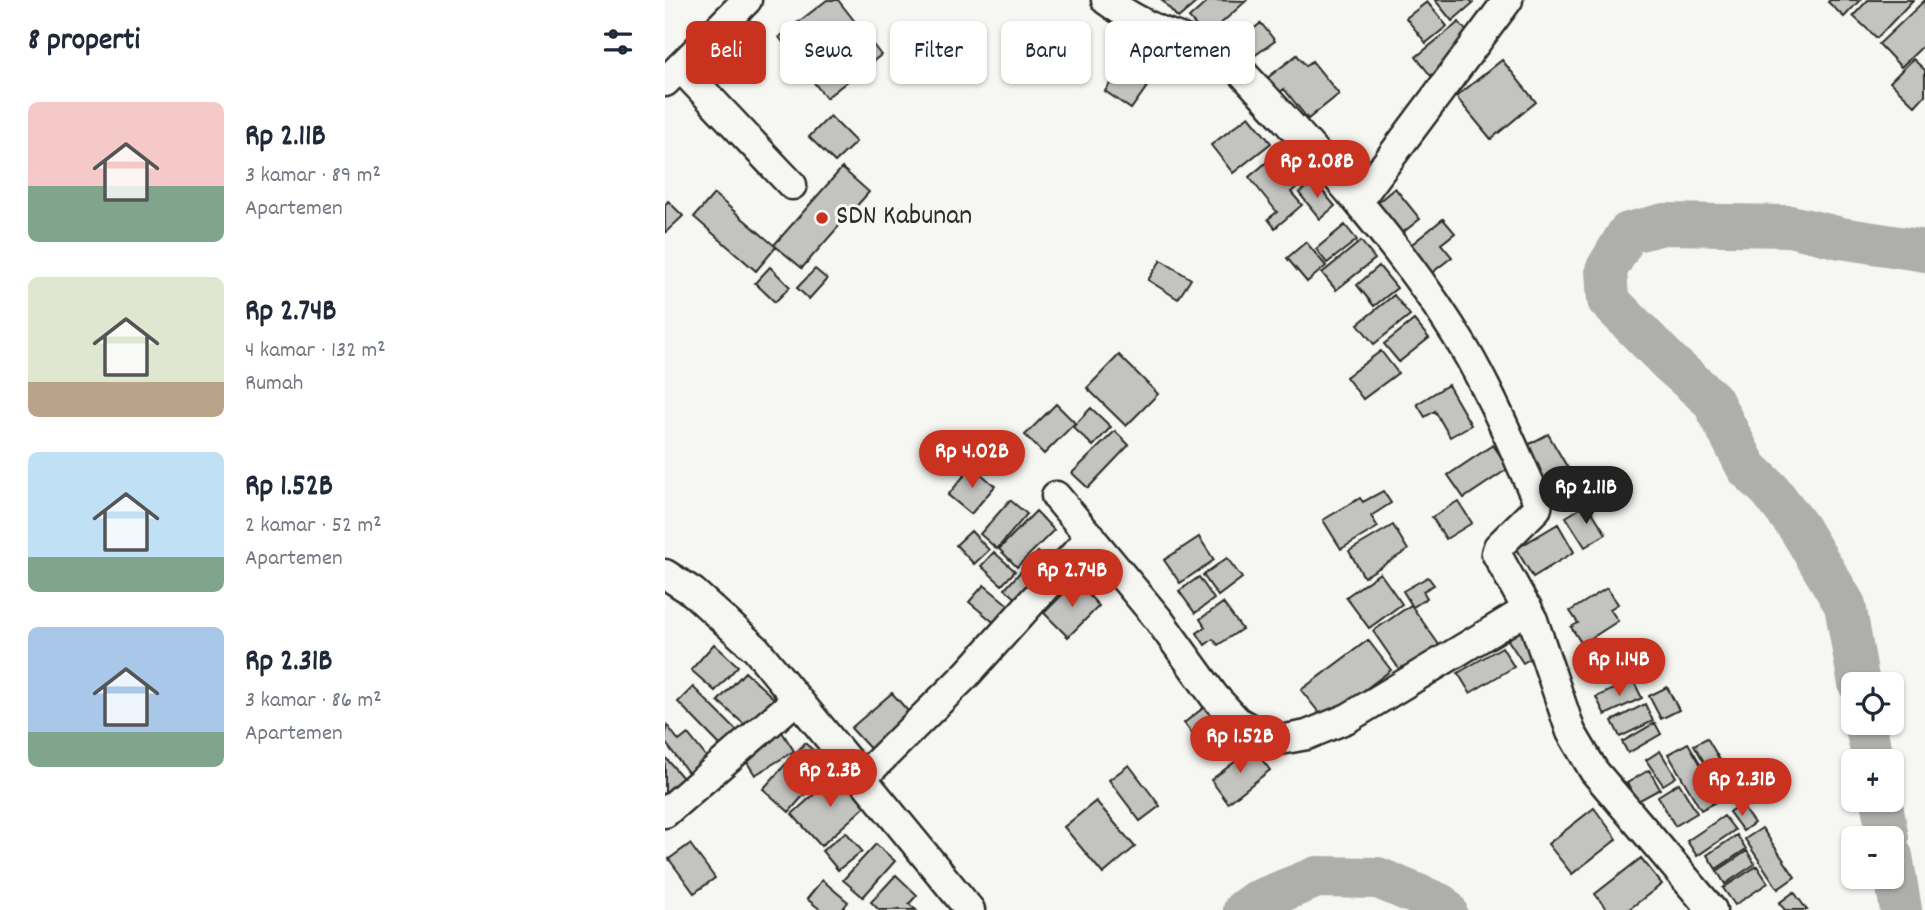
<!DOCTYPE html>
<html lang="id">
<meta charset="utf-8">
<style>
:root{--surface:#fff;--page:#f2f2f3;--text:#1f2937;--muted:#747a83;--accent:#c8321e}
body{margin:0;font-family:Dekko,sans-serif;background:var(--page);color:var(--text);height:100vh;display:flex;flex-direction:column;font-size:26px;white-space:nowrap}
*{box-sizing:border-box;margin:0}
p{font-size:23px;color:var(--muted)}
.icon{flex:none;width:38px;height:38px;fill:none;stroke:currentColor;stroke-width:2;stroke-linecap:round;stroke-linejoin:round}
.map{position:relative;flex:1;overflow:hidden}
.sheet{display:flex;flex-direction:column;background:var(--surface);width:665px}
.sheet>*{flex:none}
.hud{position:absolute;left:21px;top:21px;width:665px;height:63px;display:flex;gap:14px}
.controls{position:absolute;left:1176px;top:672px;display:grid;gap:14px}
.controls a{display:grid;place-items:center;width:63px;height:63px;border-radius:10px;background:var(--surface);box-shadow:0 2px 5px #0004;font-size:35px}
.price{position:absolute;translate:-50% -60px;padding:0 16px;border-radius:24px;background:var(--accent);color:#fff;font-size:23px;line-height:46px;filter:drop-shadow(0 2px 4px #0008)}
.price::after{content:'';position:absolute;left:50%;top:42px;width:21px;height:16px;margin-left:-10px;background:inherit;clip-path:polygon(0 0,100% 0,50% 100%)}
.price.current{background:#222;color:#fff}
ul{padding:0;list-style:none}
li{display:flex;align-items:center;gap:21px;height:175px;padding:0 28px}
li span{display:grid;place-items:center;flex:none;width:196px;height:140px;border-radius:10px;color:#555}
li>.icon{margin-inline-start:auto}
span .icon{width:84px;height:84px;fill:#fffc;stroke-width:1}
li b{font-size:30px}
h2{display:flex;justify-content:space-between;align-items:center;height:84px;padding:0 28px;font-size:30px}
.tag{padding:0 24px;border-radius:10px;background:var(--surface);box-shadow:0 2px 5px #0004;font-size:24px;line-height:63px}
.tag.current{background:var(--accent);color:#fff}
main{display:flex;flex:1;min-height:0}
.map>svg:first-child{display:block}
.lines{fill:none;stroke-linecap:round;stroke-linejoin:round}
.river{stroke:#aeaeab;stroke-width:42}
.building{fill:#c3c3c0;stroke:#2b2b2b;stroke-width:2}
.minor-casing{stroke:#2b2b2b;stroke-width:33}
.minor{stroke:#f6f6f2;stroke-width:28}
.poi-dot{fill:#c8321e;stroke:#f6f6f2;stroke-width:2.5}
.labels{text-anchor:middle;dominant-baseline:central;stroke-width:6;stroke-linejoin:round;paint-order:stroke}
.poi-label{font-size:28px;fill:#2b2b2b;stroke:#f6f6f2;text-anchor:start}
</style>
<main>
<section class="sheet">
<h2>8 properti<svg class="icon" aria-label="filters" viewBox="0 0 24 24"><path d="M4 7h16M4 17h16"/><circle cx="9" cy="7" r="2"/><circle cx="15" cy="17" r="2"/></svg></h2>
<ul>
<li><span style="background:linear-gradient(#f6c9c9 60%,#7fa58c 0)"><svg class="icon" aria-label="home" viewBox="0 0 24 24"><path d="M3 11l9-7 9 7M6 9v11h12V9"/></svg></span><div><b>Rp 2.11B</b><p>3 kamar · 89 m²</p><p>Apartemen</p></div></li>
<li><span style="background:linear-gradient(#dfe7d0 75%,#b9a48a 0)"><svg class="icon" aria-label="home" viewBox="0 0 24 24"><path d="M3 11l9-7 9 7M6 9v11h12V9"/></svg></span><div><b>Rp 2.74B</b><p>4 kamar · 132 m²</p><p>Rumah</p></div></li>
<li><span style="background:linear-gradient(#bfe0f5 75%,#7fa58c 0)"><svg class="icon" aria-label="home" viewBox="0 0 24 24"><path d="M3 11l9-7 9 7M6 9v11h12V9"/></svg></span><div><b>Rp 1.52B</b><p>2 kamar · 52 m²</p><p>Apartemen</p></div></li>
<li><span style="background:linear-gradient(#a9c7e8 75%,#7fa58c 0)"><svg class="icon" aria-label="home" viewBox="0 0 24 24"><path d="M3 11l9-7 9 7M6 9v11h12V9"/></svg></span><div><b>Rp 2.31B</b><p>3 kamar · 86 m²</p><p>Apartemen</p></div></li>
</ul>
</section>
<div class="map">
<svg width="1260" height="910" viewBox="0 0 1260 910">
<rect width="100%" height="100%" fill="#f6f6f2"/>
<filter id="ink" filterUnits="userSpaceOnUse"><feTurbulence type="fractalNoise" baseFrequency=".0143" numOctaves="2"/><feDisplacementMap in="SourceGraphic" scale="14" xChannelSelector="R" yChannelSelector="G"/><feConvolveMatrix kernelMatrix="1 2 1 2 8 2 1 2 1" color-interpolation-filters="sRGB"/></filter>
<g filter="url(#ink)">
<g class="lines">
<path class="river" d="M1194 684 1180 605 1134 528 1105 490 1082 468 1047 400 1005 363 943 300 941 270 963 233 999 224 1125 226 1176 238 1260 251
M1200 723 1208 761
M1216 800 1223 838
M1227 856 1236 910
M579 910 590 902 652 877 713 878 775 904 781 910"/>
</g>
<path class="building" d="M162 0H173L216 55 161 98 114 37Z
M497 0H533V1L513 18Z
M544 0 581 1 541 37 524 18Z
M770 0H805L808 3 787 21Z
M1165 0H1195L1179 17 1163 2Z
M1203 0H1248L1212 38 1188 16Z
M1260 0V44L1236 67 1214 44Z
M762 2 782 26 761 43 741 18Z
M794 22 809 41 766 76 751 57Z
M596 23 610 41 582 61 569 44Z
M475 41 501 60 466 109 440 91Z
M632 55 641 66 647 61 674 94 643 119 619 89 613 94 601 79Z
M1248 59 1260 70V95L1250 106 1225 82Z
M837 60 871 102 826 139 791 97Z
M165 116 191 142 170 162 144 137Z
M584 116 606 143 568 173 546 145Z
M625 153 645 176 626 192 637 205 610 228 603 219 612 212 584 177 602 162 607 168Z
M177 168 204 192 137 268 109 245Z
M649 181 670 206 655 219 634 193Z
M730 188 755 219 732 237 707 207Z
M49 194 111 247 91 271 29 217Z
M3 201 18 216 0 233V205Z
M778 219 790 233 776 244 787 257 764 275 742 248Z
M680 225 692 240 662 263 651 249Z
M696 241 710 259 671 290 657 273Z
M641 242 661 266 642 282 622 258Z
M496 260 526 279 513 299 483 280Z
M714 266 732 288 709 306 692 285Z
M105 267 125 287 110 302 90 283Z
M150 269 162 279 144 299 132 288Z
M729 295 745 315 709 344 693 324Z
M749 320 764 338 734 362 719 344Z
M716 351 733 373 698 399 681 377Z
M454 355 493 394 461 426 422 388Z
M783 385 806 425 785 437 770 411 760 417 752 404Z
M391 404 410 423 379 454 360 435Z
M426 408 446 427 428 446 408 427Z
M450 431 464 445 423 488 407 473Z
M883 434 908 477 882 492 857 448Z
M828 445 844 468 799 498 783 475Z
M307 466 330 486 306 514 283 495Z
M718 491 726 503 706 516 713 527 676 549 658 520 695 498 698 502Z
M345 500 362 514 332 549 315 534Z
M793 501 807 523 781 539 767 517Z
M922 504 941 534 920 547 901 517Z
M371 511 389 530 352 567 334 549Z
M893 524 909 552 868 577 851 549Z
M728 525 743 550 699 577 684 551Z
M306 531 324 550 309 564 291 545Z
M534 537 549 560 515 583 499 560Z
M329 552 350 571 337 585 316 566Z
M373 552 394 571 361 607 340 589Z
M562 558 577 578 553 596 538 575Z
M715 573 737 604 704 628 681 597Z
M534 577 549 599 530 613 514 591Z
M763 577 769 585 758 591 762 598 748 607 738 591Z
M411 581 434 606 403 637 379 613Z
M319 585 347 608 332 625 304 602Z
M942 588 953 604 945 609 953 621 917 644 906 627 913 623 905 611Z
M558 603 577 629 553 645 548 639 540 645 532 633 540 627 535 619Z
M746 605 777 649 739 676 708 631Z
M861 624 878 651 858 663 841 637Z
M703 640 726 670 660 720 636 690Z
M49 644 73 666 50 691 26 670Z
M837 647 849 667 805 693 793 673Z
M80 672 115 704 89 733 53 701Z
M968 680 977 698 940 715 931 697Z
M28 687 73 732 57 747 13 702Z
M1002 687 1014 710 996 719 984 696Z
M227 693 250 719 210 754 186 728Z
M546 702 562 721 534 743 519 723Z
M980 704 988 721 955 737 947 721Z
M990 723 996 734 963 753 957 742Z
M2 725 14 741 23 734 47 764 28 779 0 742Z
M117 732 129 751 90 775 78 756Z
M1042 738 1071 787 1058 794 1029 745Z
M140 743 165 765 124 812 98 789Z
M1023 743 1056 799 1036 810 1003 754Z
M588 748 605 770 563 803 546 780Z
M995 751 1011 777 998 785 981 760Z
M0 757 23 784 0 804Z
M464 765 495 806 475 821 444 780Z
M984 770 995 789 973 801 962 783Z
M174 772 203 804 156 846 127 814Z
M1014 783 1032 813 1010 826 993 796Z
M431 801 470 847 438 874 399 827Z
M1075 804 1089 823 1078 831 1064 812Z
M929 808 952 839 907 874 883 844Z
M1059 816 1070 830 1032 856 1022 841Z
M1097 828 1130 877 1113 889 1080 839Z
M181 832 197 851 173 870 157 851Z
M1072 835 1081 849 1051 869 1042 855Z
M25 844 50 878 29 893 4 859Z
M211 844 230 861 198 897 178 880Z
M1082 851 1090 864 1060 884 1052 871Z
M976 858 997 884 963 910H942L930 894Z
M1092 866 1103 883 1070 905 1058 888Z
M231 875 252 895 244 904 251 910H214L206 902Z
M157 880 183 902 177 910H156L142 899Z
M1129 892 1142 910H1120L1114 903Z"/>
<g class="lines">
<g class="minor-casing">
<path id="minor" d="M441 0C457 12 475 22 493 30 523 42 547 46 572 67 654 155 737 245 799 348 828 397 849 450 873 502L872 508 833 547 831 553 868 620 906 732 929 771 1047 910
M15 67 127 185
M0 82 82 0
M693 201 843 0
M391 496 494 620 549 696 572 721 593 733 615 740 642 735 683 718 863 609
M0 574 28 592 91 649 305 910
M196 779 302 674 426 536
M0 813 132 699"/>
</g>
<use href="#minor" class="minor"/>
</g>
</g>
<circle class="poi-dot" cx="157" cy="218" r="7"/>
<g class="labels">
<g class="poi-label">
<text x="171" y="218">SDN Kabunan</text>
</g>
</g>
</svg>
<div class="controls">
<a><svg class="icon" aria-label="locate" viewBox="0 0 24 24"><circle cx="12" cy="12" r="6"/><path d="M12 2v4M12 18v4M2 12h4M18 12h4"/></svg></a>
<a>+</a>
<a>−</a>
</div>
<b class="price" style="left:652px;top:200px">Rp 2.08B</b>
<b class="price" style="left:307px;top:490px">Rp 4.02B</b>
<b class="price current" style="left:921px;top:526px">Rp 2.11B</b>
<b class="price" style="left:407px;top:609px">Rp 2.74B</b>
<b class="price" style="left:954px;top:698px">Rp 1.14B</b>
<b class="price" style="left:575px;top:775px">Rp 1.52B</b>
<b class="price" style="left:165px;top:809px">Rp 2.3B</b>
<b class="price" style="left:1077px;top:818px">Rp 2.31B</b>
<div class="hud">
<a class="tag current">Beli</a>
<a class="tag">Sewa</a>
<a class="tag">Filter</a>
<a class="tag">Baru</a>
<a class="tag">Apartemen</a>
</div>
</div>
</main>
